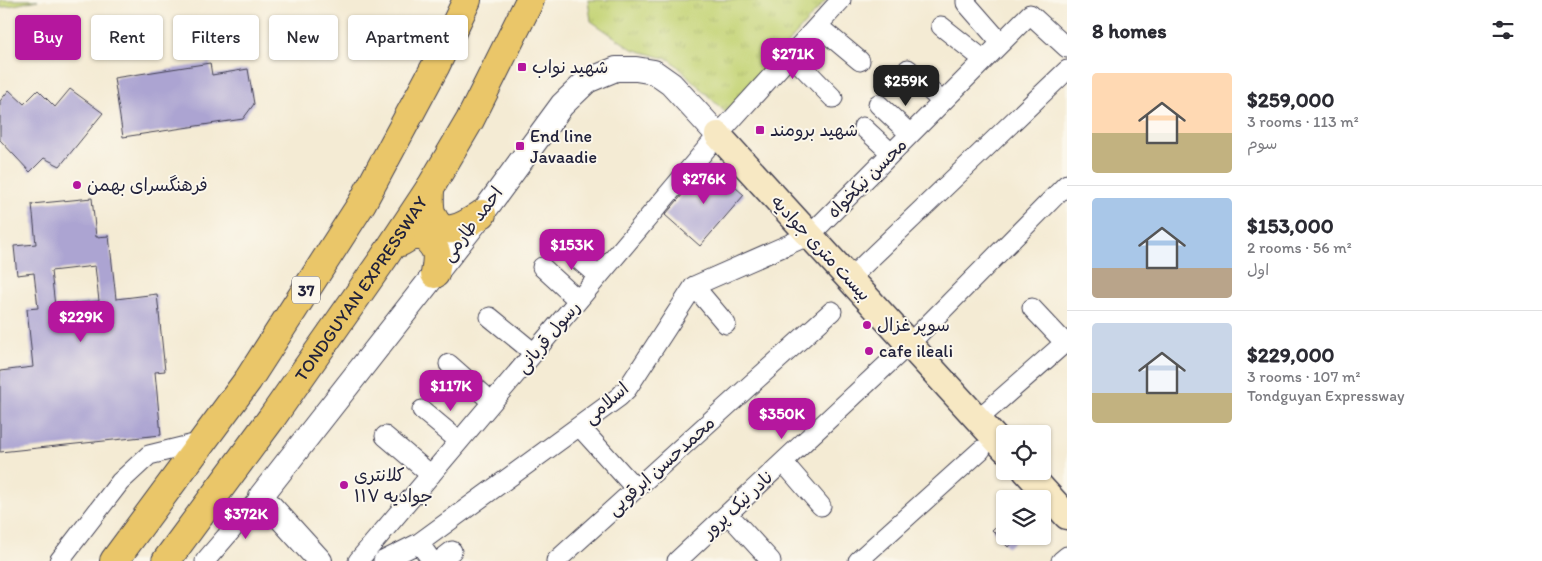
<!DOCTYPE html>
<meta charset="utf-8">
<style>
:root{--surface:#fff;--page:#f7f7f7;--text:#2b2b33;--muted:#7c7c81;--line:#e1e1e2;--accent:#b5179e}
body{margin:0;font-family:Itim,"Playpen Sans Arabic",sans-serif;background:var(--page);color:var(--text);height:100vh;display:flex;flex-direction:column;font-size:19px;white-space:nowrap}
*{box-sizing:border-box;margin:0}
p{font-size:16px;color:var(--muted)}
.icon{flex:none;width:28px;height:28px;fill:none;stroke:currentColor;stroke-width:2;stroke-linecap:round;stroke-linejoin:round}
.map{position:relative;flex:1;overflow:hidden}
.drawer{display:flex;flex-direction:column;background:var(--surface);width:475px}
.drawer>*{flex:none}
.banner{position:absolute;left:15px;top:15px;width:475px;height:45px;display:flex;gap:10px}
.buttons{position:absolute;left:996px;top:425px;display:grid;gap:10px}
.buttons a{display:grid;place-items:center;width:55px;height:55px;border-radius:5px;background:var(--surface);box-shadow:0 1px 4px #0004;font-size:25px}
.price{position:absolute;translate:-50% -42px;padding:0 11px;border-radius:10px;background:var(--accent);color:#fff;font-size:16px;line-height:32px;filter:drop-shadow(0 1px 2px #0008)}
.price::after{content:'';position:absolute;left:50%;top:30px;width:15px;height:11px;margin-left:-8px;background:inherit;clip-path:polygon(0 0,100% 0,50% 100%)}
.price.current{background:#222;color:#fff}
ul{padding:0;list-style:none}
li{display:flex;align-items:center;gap:15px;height:125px;padding:0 25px}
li+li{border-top:1px solid var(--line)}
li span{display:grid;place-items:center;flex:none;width:140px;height:100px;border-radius:5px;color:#555}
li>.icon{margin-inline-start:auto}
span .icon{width:60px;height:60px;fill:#fffc;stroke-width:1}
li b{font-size:21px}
h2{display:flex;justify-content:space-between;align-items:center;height:60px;padding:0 25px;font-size:21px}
.tag{padding:0 18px;border-radius:5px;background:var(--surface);box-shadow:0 1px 4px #0004;font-size:18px;line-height:45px}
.tag.current{background:var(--accent);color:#fff}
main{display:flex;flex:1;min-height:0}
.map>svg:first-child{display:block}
.grass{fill:url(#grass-tufts);stroke:#747b59}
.building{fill:#aca4d2;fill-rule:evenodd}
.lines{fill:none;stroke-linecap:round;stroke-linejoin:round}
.minor-casing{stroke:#424052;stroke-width:21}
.tertiary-casing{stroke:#424052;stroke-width:26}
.secondary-casing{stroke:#424052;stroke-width:29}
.trunk-casing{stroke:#424052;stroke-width:30}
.minor{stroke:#fff;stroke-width:19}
.tertiary{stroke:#fff;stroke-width:24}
.secondary{stroke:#f7e8c3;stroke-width:26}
.trunk{stroke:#eac669;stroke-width:28}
.poi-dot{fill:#b5179e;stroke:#fbf7ec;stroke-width:2}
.labels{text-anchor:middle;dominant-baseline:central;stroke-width:4;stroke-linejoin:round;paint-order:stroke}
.shield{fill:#fbf7ec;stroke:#636270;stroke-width:1}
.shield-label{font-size:16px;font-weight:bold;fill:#22223b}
.poi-label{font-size:18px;fill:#22223b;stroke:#fbf7ec;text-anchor:start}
.street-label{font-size:18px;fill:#22223b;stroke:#fbf7ec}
</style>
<main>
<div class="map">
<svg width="1067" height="561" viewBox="0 0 1067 561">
<defs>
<pattern id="grass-tufts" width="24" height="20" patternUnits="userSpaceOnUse" patternTransform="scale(1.25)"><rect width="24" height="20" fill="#c5d477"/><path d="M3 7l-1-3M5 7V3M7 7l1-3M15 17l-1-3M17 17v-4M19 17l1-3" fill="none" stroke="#a9b668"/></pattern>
</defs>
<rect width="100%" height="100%" fill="#fbf7ec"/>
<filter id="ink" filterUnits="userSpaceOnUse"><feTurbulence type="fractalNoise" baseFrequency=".02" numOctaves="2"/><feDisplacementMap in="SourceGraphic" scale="10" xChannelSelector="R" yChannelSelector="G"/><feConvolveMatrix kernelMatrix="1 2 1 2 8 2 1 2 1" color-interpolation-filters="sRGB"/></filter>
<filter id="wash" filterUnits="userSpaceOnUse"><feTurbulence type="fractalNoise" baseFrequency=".0096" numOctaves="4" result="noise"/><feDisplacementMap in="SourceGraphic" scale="20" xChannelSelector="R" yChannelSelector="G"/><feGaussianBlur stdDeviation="1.12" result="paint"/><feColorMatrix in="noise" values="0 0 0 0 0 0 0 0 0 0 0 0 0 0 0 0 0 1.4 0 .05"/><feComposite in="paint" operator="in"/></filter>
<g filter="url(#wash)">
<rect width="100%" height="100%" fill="#f4ebd4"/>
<path class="grass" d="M0 0H38L0 8Z
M588 0H826L726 113 671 60 632 49 591 21Z"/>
<g id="blocks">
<path class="building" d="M210 63 212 75 248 69 254 104 243 119 123 137 114 78Z
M70 89 103 113 60 166 44 158 30 172 0 140V101L9 90 24 104 38 90 55 107Z
M709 164 744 195 700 246 665 215Z
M92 198 96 237 109 236 116 299 157 294 165 371 155 372 161 435 0 452V371L33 367 27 309 38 308 34 273 17 275 14 246 36 244 32 204ZM95 266 99 301 55 306 51 271Z
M1005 518V536H1021L1008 547 992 530Z"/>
</g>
</g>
<g filter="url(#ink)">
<use href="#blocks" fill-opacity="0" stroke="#424052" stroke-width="1"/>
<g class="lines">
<g class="minor-casing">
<path id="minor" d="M966 0V3L1001 43
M818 26 860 61
M941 26 984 60
M792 56 833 98
M908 69 942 102
M878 104 910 134
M863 127 891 153
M565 248 598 276
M542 267 578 300
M849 279 1067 70
M694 286 726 324
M1032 308 1065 343
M490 317 534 353
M449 364 492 402
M422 410 459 441
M978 419 1067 341
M579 426 636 489
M385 436 431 475
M783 462 821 506
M728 514 771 561
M419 543 432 561
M59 561 120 482 149 455 202 442
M205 561 261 496
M358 561 718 135 841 0
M383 561 419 543 619 397 627 389 694 286 810 235 1030 14 1067 48
M439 561 452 551
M556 561 832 311
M677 561 909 344 1067 184
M858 561 981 450
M1061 561 1067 556"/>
</g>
<g class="tertiary-casing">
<path id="tertiary" d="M320 561 261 496 482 214 562 105 587 81 616 69H636L654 72 671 84 718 135"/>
</g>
<g class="secondary-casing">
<path id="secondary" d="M718 135 1005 449
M1026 471 1067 516"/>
</g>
<g class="trunk-casing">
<g id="trunk">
<path d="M430 188C430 195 429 205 431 212 441 242 464 226 482 214"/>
<path d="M401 242 411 236H424C439 251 438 254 435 274"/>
<path d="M114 561 248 380 362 203 435 67 467 0"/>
<path id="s1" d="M166 561 271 419 383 259 430 188 470 120 530 0"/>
</g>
</g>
<use href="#minor" class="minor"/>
<use href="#tertiary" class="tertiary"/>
<use href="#secondary" class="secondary"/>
<use href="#trunk" class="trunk"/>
</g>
</g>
<g class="poi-dot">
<rect x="517" y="62" width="10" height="10" rx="2.5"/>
<rect x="755" y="125" width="10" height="10" rx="2.5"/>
<rect x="515" y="141" width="10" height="10" rx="2.5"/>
<circle cx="77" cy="185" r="5"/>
<circle cx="867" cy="325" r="5"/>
<circle cx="869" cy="351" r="5"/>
<circle cx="344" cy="485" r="5"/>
</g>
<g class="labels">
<rect class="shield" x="292" y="276.5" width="28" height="27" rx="4"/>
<g class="shield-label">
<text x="306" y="290">37</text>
</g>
<g class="poi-label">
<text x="532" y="67">شهید نواب</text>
<text x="770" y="130">شهید برومند</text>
<text x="530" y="136">End line<tspan x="530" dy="21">Javaadie</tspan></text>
<text x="87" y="185">فرهنگسرای بهمن</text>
<text x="877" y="325">سوپر غزال</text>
<text x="879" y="351">cafe ileali</text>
<text x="354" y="475">کلانتری<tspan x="354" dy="21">۱۱۷ جوادیه</tspan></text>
</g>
<g class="street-label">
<text transform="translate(867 178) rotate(-45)">محسن نیکخواه</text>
<text transform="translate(472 224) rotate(-53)">احمد طارمی</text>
<text transform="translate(821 248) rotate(47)">بیست متری جوادیه</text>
<text stroke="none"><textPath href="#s1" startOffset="335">TONDGUYAN EXPRESSWAY</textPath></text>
<text transform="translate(548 337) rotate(-50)">رسول قربانی</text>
<text transform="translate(606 403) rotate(-41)">اسلامی</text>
<text transform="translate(661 466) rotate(-42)">محمدحسن ابرقویی</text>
<text transform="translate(738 504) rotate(-43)">نادر نیک پرور</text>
</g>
</g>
</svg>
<div class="buttons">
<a><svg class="icon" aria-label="locate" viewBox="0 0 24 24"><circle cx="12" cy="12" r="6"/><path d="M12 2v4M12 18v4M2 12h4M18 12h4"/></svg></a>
<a><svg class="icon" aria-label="layers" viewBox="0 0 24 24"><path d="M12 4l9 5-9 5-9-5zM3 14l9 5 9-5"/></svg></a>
</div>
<b class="price" style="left:793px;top:80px">$271K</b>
<b class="price current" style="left:906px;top:107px">$259K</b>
<b class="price" style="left:704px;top:205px">$276K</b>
<b class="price" style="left:572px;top:271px">$153K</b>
<b class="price" style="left:81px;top:343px">$229K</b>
<b class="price" style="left:451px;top:412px">$117K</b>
<b class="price" style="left:782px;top:440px">$350K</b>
<b class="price" style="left:246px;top:540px">$372K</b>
<div class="banner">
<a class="tag current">Buy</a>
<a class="tag">Rent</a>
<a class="tag">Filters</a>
<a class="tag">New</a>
<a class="tag">Apartment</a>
</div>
</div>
<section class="drawer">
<h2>8 homes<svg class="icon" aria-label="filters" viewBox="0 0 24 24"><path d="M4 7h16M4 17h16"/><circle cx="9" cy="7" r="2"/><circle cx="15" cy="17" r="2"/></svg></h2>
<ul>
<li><span style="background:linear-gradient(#ffd9b3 60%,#c2b280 0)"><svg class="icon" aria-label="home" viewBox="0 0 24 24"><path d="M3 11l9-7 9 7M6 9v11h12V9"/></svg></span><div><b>$259,000</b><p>3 rooms · 113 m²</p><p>سوم</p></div></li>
<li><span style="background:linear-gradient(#a9c7e8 70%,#b9a48a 0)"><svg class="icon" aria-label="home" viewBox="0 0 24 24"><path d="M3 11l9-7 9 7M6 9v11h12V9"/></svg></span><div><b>$153,000</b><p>2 rooms · 56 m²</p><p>اول</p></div></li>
<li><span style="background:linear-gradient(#c9d6e8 70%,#c2b280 0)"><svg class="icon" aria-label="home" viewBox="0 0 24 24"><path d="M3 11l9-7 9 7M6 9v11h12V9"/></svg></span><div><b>$229,000</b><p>3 rooms · 107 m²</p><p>Tondguyan Expressway</p></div></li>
</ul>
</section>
</main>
